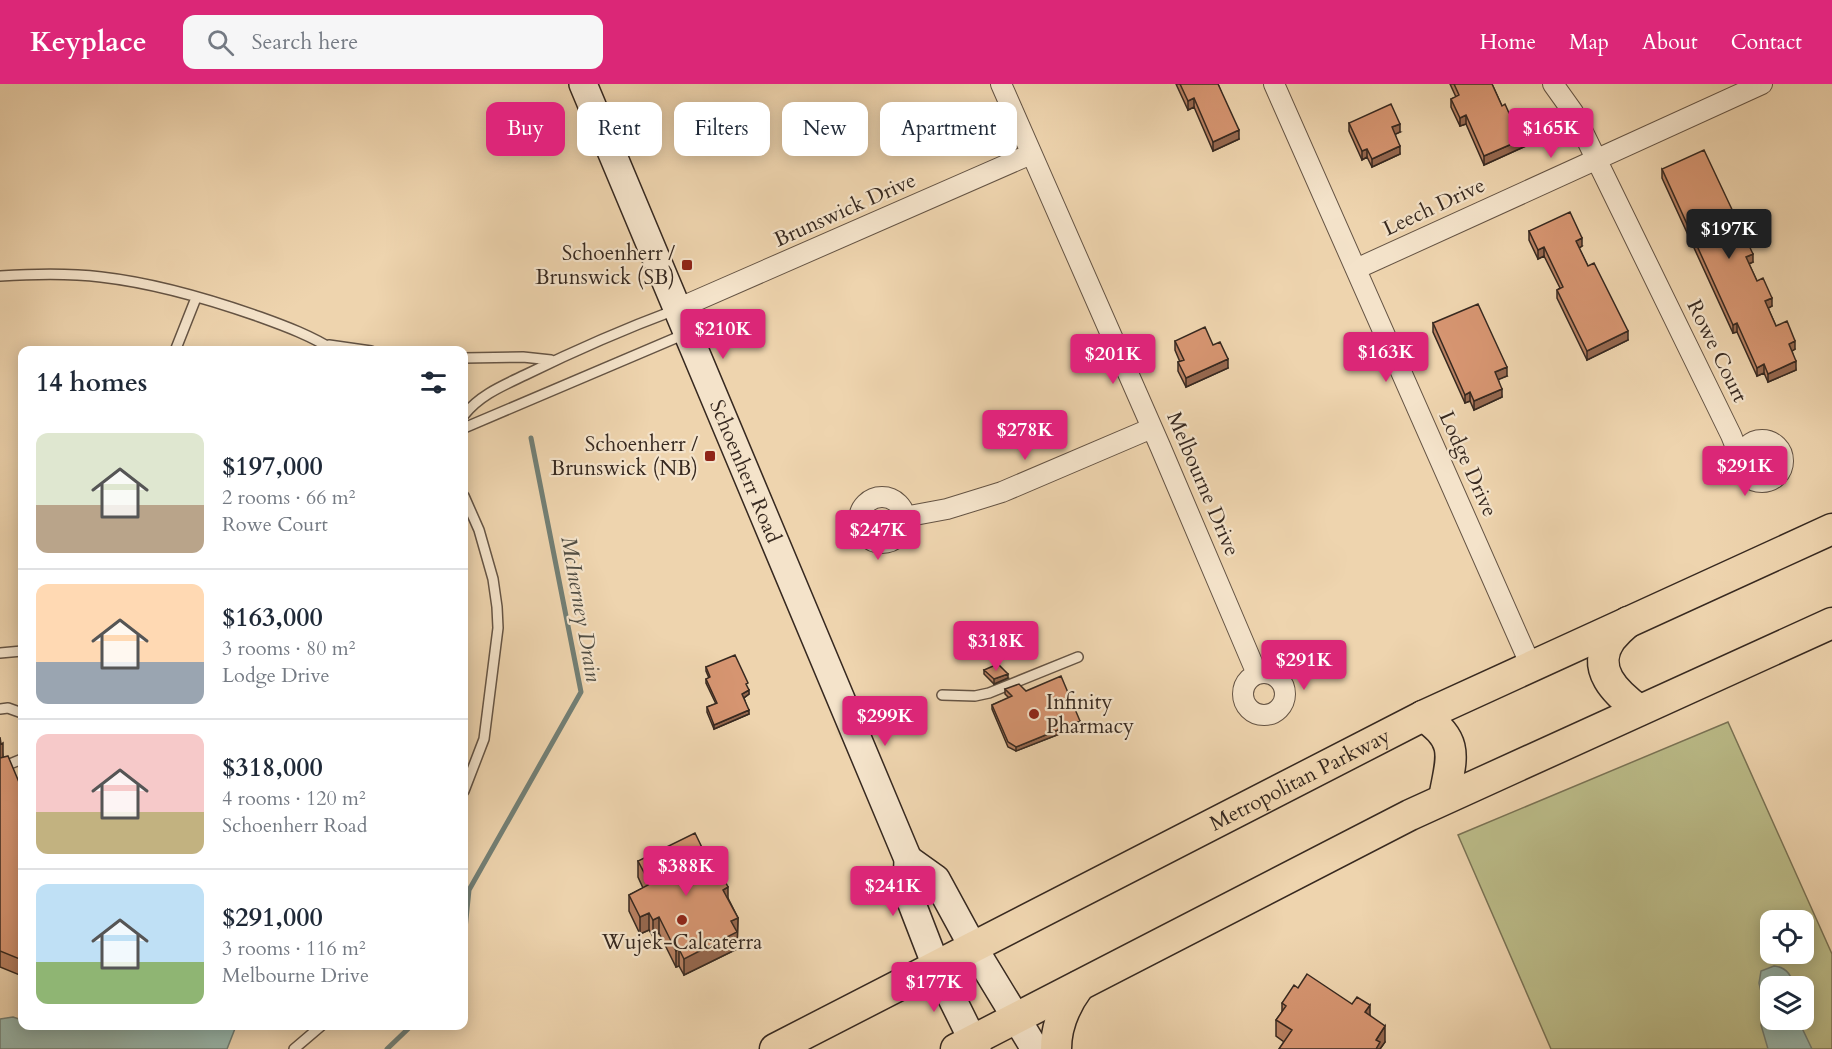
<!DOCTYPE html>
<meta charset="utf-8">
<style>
:root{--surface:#fff;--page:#f6f6f7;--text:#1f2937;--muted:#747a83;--line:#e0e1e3;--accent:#db2777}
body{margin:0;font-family:Cardo,serif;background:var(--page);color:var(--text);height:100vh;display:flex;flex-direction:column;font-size:22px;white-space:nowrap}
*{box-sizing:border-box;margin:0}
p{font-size:20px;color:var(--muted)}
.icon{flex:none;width:33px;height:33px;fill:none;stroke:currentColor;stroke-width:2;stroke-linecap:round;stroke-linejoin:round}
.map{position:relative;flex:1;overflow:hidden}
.sheet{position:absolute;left:18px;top:262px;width:450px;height:684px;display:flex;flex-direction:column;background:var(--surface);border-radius:12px;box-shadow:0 3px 15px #0003}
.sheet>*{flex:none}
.top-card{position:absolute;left:486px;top:18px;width:570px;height:54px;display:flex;gap:12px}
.controls{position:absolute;left:1760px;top:826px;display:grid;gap:12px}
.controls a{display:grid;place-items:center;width:54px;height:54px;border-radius:12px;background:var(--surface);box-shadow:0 3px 15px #0003;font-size:30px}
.price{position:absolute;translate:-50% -51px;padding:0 14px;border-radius:6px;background:var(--accent);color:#fff;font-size:20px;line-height:39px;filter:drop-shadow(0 2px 3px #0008)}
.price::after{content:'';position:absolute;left:50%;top:36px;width:18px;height:14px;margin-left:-9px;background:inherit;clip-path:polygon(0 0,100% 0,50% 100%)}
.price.on{background:#222;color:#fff}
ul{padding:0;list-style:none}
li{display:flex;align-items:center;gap:18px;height:150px;padding:0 18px}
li+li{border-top:2px solid var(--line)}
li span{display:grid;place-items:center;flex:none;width:168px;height:120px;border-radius:12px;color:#555}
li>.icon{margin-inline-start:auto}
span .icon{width:72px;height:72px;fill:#fffc;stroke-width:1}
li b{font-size:26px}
h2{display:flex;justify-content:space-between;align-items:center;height:72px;padding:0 18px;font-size:26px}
.chip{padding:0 21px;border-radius:12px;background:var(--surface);box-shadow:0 3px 15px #0003;font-size:21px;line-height:54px}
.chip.on{background:var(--accent);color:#fff}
header{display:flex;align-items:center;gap:36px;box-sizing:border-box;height:84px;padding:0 30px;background:var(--accent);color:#fff}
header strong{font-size:28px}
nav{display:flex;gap:33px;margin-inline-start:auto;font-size:21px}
.search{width:420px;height:54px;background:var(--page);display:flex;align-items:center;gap:15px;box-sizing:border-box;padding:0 21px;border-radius:12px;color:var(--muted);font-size:22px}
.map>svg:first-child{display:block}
.green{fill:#bbbc89;stroke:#797254;stroke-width:1.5;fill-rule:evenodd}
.water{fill:#99b8ad;stroke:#727f75;stroke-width:1.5}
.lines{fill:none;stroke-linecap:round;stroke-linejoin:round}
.stream{stroke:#727f75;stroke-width:5}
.service-casing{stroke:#655444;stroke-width:12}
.minor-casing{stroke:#655444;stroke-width:22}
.secondary-casing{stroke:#372920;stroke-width:30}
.primary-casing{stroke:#372920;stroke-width:33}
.service{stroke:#f4e3ca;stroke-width:9}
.minor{stroke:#f4e3ca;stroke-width:20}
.secondary{stroke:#f4e3ca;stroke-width:27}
.primary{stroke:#eed4ae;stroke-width:30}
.wall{fill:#b88061;stroke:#372920;stroke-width:1.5}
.shaded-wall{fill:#96684f;stroke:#372920;stroke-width:1.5}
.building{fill:#d69571;stroke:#372920;stroke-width:1.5}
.poi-dot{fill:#8f2418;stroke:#f4e3ca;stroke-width:2}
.labels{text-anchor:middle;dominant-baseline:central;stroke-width:4.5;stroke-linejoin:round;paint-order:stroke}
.street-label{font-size:21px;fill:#372920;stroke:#f4e3ca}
.poi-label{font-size:21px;fill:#372920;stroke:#f4e3ca;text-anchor:end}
.water-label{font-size:22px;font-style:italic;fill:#504d43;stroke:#f4e3ca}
</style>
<header>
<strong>Keyplace</strong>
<div class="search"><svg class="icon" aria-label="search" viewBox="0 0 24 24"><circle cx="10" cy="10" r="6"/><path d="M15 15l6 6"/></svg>Search here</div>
<nav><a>Home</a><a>Map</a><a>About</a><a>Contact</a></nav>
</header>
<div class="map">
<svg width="1832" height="965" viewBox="0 0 1832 965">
<rect width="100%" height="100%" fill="#eed4ae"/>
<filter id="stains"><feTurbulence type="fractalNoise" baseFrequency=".00333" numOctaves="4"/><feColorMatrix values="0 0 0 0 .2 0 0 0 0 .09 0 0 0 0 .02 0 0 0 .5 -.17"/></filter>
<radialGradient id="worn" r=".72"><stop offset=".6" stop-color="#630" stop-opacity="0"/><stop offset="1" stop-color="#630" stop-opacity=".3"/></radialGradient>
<path class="green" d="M1728 638 1832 870V965H1551L1458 751ZM1770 837H1803V870H1770ZM1770 903H1803V936H1770Z"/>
<path class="water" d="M1774 882C1786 883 1792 892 1794 903H1770V936H1801L1802 944 1812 965H1768L1761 941 1764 921 1759 899 1761 887Z
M13 933 22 936V942C41 942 60 944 78 942H236L227 965H0V935Z"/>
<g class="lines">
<path class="stream" d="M464 855 469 806 581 608 531 354
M387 965 411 942"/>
<g class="service-casing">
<path id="service" d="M0 192C33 190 68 189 101 193 154 199 209 215 260 233 285 242 312 252 335 267
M329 261 371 267
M175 267 196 214
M464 274 523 273 551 276
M464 331C480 311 502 302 525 291 574 267 624 245 675 226
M464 344 685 250
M464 412 479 446 493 495 497 523 498 544 484 655 464 707
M0 569 22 567
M942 611 975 612 989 609 1078 573
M0 625 8 624 22 629
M0 684 22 675
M294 965 321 942"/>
</g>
<g class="minor-casing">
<path id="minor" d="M1001 0 1160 362 1257 590
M1274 0 1531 582
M1553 0 1573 28 1582 46 1731 351 1741 376
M1356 185 1762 0
M677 225 1031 70
M1741 377a21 21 0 1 1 42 0a21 21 0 1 1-42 0Z
M859 436a23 23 0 1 1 46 0a23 23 0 1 1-46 0Z
M904 433 947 425 1002 408 1152 344
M1243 610a21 21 0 1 1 42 0a21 21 0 1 1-42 0Z"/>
</g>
<g class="secondary-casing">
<g id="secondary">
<path id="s1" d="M583 0 908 775 907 807 936 882 977 965"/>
<path d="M908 775 936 795 973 863 1035 965"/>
</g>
</g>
<g class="primary-casing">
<g id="primary">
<path d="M1628 538C1622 543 1616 549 1611 555 1590 585 1616 609 1639 626"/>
<path d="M1423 632C1461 657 1451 675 1444 714"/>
<path id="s2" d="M775 965 1423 632 1832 445"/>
<path d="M956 965 1410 731 1832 539"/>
<path d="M1056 965C1056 941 1065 921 1079 902"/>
</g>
</g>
<use href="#service" class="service"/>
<use href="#minor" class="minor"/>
<use href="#secondary" class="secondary"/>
<use href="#primary" class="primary"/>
</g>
<path class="wall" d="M1176 0H1218L1239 55 1213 67 1194 23 1188 26Z
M1450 0H1492L1502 22 1509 29 1528 61 1484 81 1466 40 1460 42 1451 23V15L1456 13Z
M1349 39 1400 48 1395 50 1400 70 1372 83 1367 73 1362 76 1349 47Z
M1662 85 1753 178 1749 180 1757 197 1772 222 1768 224 1776 242 1795 265 1792 267 1796 286 1768 298 1764 289 1757 292 1737 248 1733 249 1662 94Z
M1529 147 1582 162 1579 164 1588 182 1628 256 1587 276 1557 214V206L1560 204 1544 172 1538 175 1529 156Z
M1433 239 1507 292 1498 295 1502 313 1474 326 1470 317 1465 319 1433 248Z
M1175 257 1213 261 1228 284 1186 303 1178 287V278H1180L1175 266Z
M706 583 747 603 749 610 744 614 749 630 714 645 707 628V623L716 620 706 599V595L709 594 706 587Z
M984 586 1008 594 994 600 984 590Z
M1005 605 1026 607 1080 642 1016 667 1008 663 992 625V621L1009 614 1005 610Z
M0 653 3 673 21 703 22 702V892L0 883Z
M638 777 728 814 738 834 737 865 684 891 679 882 676 883 659 849 653 853 649 846 640 850 629 827V811L643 804 638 793Z
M1298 904 1370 931 1385 958 1380 965H1279L1284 958 1276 952V936L1282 928V919Z"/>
<path class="shaded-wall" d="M1194 14V23L1188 26V17Z
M1466 31V40L1460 42V34Z
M1400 40V48L1392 52V43Z
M1239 46V55L1213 67V58Z
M1528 53V61L1484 81V72Z
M1400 62V70L1372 83V75Z
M1367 65V73L1362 76V67Z
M1582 154V162L1576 166V157Z
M1544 163V172L1538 175V166Z
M1753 170V178L1746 181V173Z
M1772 214V222L1765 226V217Z
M1737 239V248L1733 249V241Z
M1628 247V256L1587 276V267Z
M1795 257V265L1789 269V260Z
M1228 275V284L1186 303V294Z
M1796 277V286L1768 298V290Z
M1764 280V289L1757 292V284Z
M1507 283V292L1495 297V288Z
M1502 305V313L1474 326V317Z
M1470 308V317L1465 319V311Z
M1008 590V594L994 600V595Z
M749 606V610L742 615V610Z
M749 626V630L714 645V641Z
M1080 637V642L1016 667V663Z
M3 659V676L0 677V661Z
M728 803V820L723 806Z
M649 829V846L640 850V833Z
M659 833V849L653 853V836Z
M738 834 737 865 684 891V875L731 837Z
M679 865V882L676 883V867Z
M1370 921V937L1365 928Z
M1385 942V958L1380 965H1376V956Z"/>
<path class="building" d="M1180 0H1218L1239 46 1213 58 1194 14 1188 17Z
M1454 0H1492L1502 22 1505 20 1509 29 1516 26 1528 53 1484 72 1466 31 1460 34 1451 15 1459 11Z
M1391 20 1400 40 1392 43 1400 62 1372 75 1367 65 1362 67 1349 39Z
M1704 66 1753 170 1746 173 1757 197 1763 194 1772 214 1765 217 1776 242 1787 237 1795 257 1789 260 1796 277 1768 290 1764 280 1757 284 1737 239 1733 241 1662 85Z
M1570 128 1582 154 1576 157 1588 182 1594 179 1628 247 1587 267 1557 206 1563 203 1544 163 1538 166 1529 147Z
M1478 220 1507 283 1495 288 1502 305 1474 317 1470 308 1465 311 1433 239Z
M1205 243 1213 261 1220 258 1228 275 1186 294 1178 278 1184 276 1175 257Z
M735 571 748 599 746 600 749 606 742 610 749 626 714 641 707 623 717 619 706 595 710 593 706 583Z
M998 580 1008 590 994 595 984 586Z
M1061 592 1080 637 1016 663 1008 658 992 621 1012 612 1005 605 1019 600 1026 607Z
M8 672 21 703 22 702V876L0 867V674Z
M695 749 710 780 715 778 728 803 723 806 738 834 731 837 737 848 684 875 679 865 676 867 659 833 653 836 649 829 640 833 629 811 650 800 638 777Z
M1307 890 1352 920 1357 913 1370 921 1365 928 1385 942 1376 956 1380 958 1376 965H1279L1292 946 1276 936 1286 922 1282 919 1294 901 1298 904Z"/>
<g class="poi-dot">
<rect x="681" y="175" width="12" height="12" rx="3"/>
<rect x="704" y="366" width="12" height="12" rx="3"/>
<circle cx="1034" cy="630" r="6"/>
<circle cx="682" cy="836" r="6"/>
</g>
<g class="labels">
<g class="street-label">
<text transform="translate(1434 123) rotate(-25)">Leech Drive</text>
<text transform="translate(845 126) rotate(-24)">Brunswick Drive</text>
<text transform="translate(1717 267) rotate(64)">Rowe Court</text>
<text transform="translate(1468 380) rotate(66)">Lodge Drive</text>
<text stroke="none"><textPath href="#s1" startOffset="420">Schoenherr Road</textPath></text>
<text transform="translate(1203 400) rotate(67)">Melbourne Drive</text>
<text stroke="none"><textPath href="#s2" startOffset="590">Metropolitan Parkway</textPath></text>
</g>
<g class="poi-label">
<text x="675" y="169">Schoenherr /<tspan x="675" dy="24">Brunswick (SB)</tspan></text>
<text x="698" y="360">Schoenherr /<tspan x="698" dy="24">Brunswick (NB)</tspan></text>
<text x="1046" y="618" text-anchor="start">Infinity<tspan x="1046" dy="24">Pharmacy</tspan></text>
<text x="682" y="858" text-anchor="middle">Wujek-Calcaterra</text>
</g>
<g class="water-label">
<text transform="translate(581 525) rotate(80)">McInerney Drain</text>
</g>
</g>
<rect width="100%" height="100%" filter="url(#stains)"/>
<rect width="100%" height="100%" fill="url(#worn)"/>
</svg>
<div class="controls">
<a><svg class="icon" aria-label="locate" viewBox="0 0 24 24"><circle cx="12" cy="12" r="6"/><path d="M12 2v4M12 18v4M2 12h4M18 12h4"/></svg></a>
<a><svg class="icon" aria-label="layers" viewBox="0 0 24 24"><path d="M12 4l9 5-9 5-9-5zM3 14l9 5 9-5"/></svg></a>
</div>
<b class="price" style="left:1551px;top:75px">$165K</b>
<b class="price on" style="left:1729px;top:176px">$197K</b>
<b class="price" style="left:723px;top:276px">$210K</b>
<b class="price" style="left:1386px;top:299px">$163K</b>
<b class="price" style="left:1113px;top:301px">$201K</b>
<b class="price" style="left:1025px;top:377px">$278K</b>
<b class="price" style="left:1745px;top:413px">$291K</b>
<b class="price" style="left:878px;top:477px">$247K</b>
<b class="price" style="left:996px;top:588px">$318K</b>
<b class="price" style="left:1304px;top:607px">$291K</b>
<b class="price" style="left:885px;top:663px">$299K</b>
<b class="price" style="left:686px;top:813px">$388K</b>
<b class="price" style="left:893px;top:833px">$241K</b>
<b class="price" style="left:934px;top:929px">$177K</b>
<div class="top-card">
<a class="chip on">Buy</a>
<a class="chip">Rent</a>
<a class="chip">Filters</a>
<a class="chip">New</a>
<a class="chip">Apartment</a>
</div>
<section class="sheet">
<h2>14 homes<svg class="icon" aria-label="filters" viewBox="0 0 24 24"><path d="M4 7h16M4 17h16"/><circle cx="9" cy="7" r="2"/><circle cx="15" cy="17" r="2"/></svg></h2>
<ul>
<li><span style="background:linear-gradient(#dfe7d0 60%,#b9a48a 0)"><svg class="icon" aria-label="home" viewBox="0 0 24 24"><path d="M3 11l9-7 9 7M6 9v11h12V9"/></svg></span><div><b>$197,000</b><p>2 rooms · 66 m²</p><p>Rowe Court</p></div></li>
<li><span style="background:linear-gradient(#ffd9b3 65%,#9aa5b1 0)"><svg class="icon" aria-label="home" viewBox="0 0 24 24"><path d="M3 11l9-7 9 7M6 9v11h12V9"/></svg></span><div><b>$163,000</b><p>3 rooms · 80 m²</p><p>Lodge Drive</p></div></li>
<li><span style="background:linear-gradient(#f6c9c9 65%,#c2b280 0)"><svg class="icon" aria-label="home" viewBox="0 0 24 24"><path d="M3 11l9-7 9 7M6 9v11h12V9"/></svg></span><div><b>$318,000</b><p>4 rooms · 120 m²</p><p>Schoenherr Road</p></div></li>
<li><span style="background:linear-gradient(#bfe0f5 65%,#8fb573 0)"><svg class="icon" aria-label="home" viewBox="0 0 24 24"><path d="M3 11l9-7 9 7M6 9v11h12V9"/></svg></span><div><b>$291,000</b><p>3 rooms · 116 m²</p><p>Melbourne Drive</p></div></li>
</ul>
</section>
</div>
